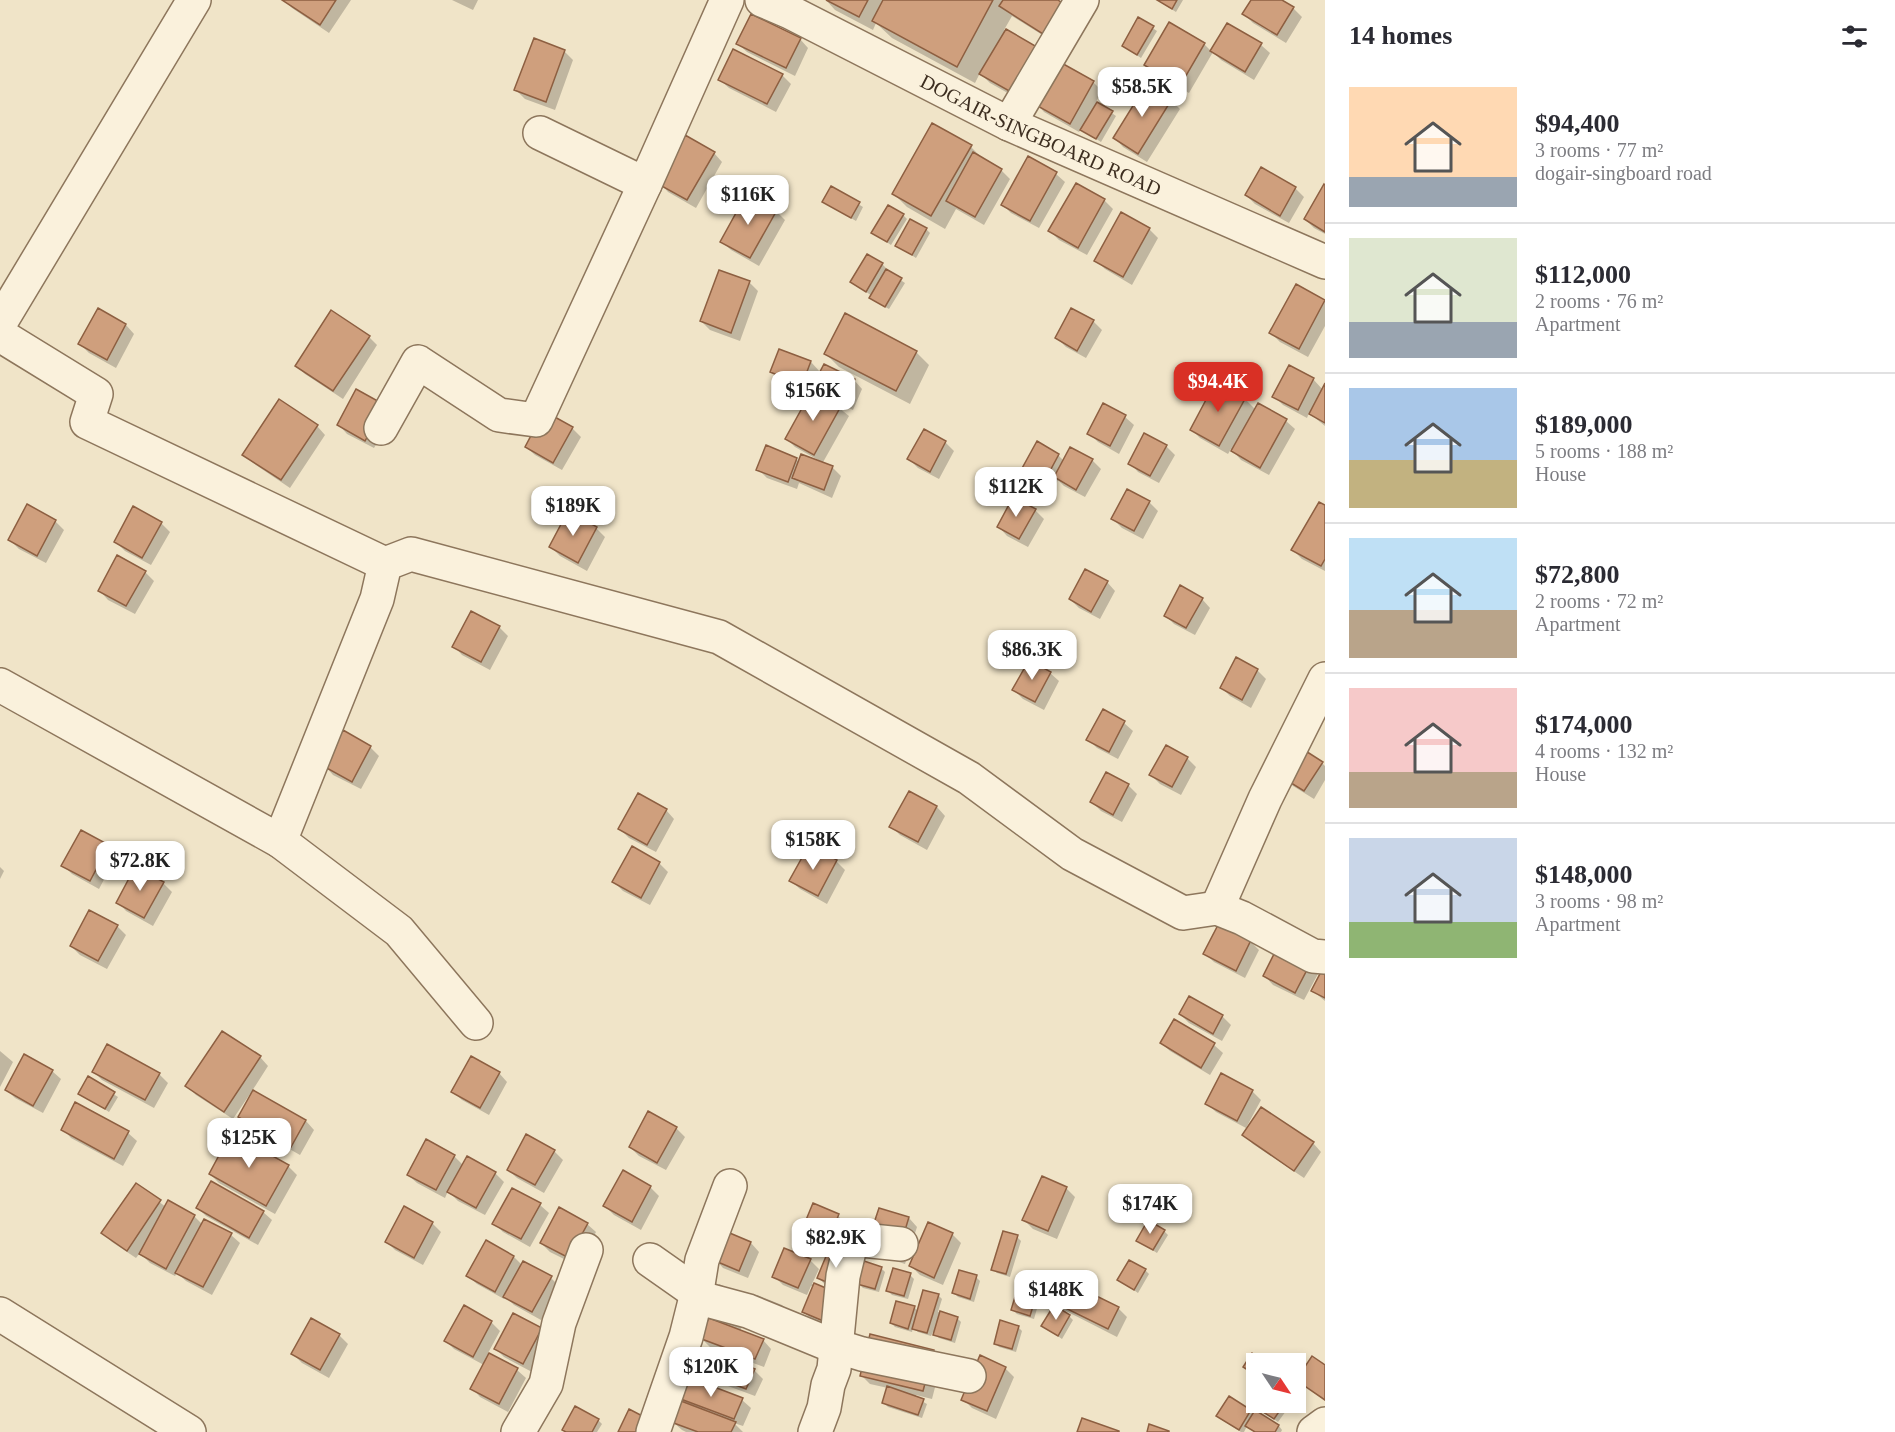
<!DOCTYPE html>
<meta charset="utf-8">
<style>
:root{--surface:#fff;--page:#f2f2f3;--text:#2b2b33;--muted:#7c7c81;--line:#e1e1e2;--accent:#d93025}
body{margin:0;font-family:Georgia,serif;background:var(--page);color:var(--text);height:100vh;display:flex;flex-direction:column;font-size:22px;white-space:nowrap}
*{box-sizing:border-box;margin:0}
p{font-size:20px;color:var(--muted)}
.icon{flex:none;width:33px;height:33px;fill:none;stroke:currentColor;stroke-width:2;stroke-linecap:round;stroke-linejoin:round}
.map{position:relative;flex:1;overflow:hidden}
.side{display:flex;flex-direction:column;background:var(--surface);width:570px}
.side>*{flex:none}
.needle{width:39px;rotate:125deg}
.tools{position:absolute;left:1246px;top:1353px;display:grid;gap:12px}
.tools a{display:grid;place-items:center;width:60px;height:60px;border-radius:0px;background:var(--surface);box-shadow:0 3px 9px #0003;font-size:30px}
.price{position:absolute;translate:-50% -51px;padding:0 14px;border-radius:12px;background:#fff;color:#222;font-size:20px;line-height:39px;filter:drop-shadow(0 2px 3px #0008)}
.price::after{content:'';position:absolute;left:50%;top:36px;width:18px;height:14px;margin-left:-9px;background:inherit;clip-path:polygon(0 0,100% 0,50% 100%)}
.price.active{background:var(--accent);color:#fff}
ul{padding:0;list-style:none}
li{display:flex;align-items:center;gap:18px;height:150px;padding:0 24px}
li+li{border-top:2px solid var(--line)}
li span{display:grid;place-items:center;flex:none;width:168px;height:120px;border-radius:0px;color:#555}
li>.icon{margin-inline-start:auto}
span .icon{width:72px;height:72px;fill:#fffc;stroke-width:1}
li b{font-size:26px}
h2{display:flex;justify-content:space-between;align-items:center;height:72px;padding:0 24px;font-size:26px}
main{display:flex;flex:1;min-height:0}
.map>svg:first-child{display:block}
.shadow{fill:#0003;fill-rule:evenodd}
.building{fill:#cf9f7d;stroke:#8d5f41;stroke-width:1.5}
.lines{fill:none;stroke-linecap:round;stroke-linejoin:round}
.minor-casing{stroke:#8d765c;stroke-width:36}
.minor{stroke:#faf1dc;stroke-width:33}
.labels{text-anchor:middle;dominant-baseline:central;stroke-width:6;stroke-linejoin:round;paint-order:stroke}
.street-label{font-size:20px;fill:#3d2e20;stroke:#f7eed8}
</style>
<main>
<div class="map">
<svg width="1325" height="1432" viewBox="0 0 1325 1432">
<rect width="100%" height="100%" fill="#f0e4c8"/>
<path class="shadow" d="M284 0H351L329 33 292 8Z
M452 0H478L473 10Z
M826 0H1055L1052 41 1012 16 1004 30 1036 48 1020 100 990 83 980 73 975 83 892 38 876 23 873 30 835 10Z
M1157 0H1183L1176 12Z
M1252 0H1279L1293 8 1302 17 1286 43 1253 23 1244 14Z
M1139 19 1157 31 1141 58 1123 46Z
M1227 25 1261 45 1270 53 1254 80 1221 60 1213 52 1189 93 1155 73 1146 65 1204 44 1212 52Z
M800 39 808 48 795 76 747 52 738 44Z
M564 51 573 60 555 110 525 99 516 90Z
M1059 63 1094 83 1102 91 1096 102 1116 116 1101 142 1081 129 1079 132 1044 112 1036 103Z
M782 75 791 84 776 112 729 88 720 80Z
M1171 100 1180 109 1147 162 1123 147 1115 138Z
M971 147 985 161 1001 170 1010 179 984 225 956 209 945 229 907 207 894 194Z
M714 153 722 162 696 208 668 192 660 183Z
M1262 169 1295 188 1304 197 1289 223 1255 204 1246 195Z
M1056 174 1065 182 1039 228 1011 213 1002 204Z
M1325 186V234L1314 228 1305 219Z
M832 188 863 207 856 221 824 202Z
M1104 200 1113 209 1087 255 1059 240 1050 231Z
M776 211 785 220 759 266 731 250 722 242Z
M1122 214 1150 230 1158 238 1132 285 1105 269 1096 260Z
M903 215 907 219 891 245 873 233Z
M926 229 930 233 916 258 896 245Z
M882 264 886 268 885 270 905 283 889 309 875 301 872 296 852 282Z
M749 282 758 291 740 341 710 330 701 321Z
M1297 286 1325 302V326L1308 357 1280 342 1271 333Z
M98 310 126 325 134 334 116 368 89 353 80 344Z
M1093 321 1102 330 1086 358 1066 347 1057 338Z
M369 337 377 345 343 399 305 374 297 366Z
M916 352 929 365 910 404 839 367 826 354Z
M811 362 821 373 854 380 862 389 853 410 834 401 833 403 849 416 822 464 832 467 841 476 832 498 799 483 797 489 767 478 758 469 796 459 799 462H819L820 461 795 447 786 438 812 393 781 381 772 372ZM813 386 826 399 811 392Z
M1289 367 1313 379 1323 390 1325 387V426L1309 413 1307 418 1283 405 1274 396Z
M1245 399 1256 410 1258 405 1286 421 1295 429 1269 475 1241 460 1231 449 1228 454 1200 438 1191 429Z
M1104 405 1125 417 1134 425 1119 454 1098 442 1089 433Z
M393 415 374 448 347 434 339 425Z
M317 426 325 435 290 488 253 463 244 455Z
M572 428 581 437 562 470 535 455 526 447Z
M945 442 954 451 939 479 918 468 909 459Z
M1166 446 1175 455 1159 483 1138 472 1130 463Z
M1058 455 1064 461 1092 460 1101 469 1085 497 1064 486 1058 480 1052 491 1031 480 1022 472Z
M1149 502 1158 511 1143 539 1122 528 1113 519Z
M1325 507V571L1302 559 1293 550Z
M1035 510 1044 519 1028 547 1007 536 999 527Z
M55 521 64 530 46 563 19 549 10 540Z
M161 523 170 532 151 565 125 551 116 542Z
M596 528 605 537 587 571 560 556 551 547Z
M145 572 154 581 135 614 108 600 100 591Z
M1107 582 1115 591 1100 619 1079 608 1070 599Z
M1202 599 1210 608 1195 635 1174 624 1166 616Z
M499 627 508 636 490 670 462 655 454 646Z
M1237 659 1258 671 1266 679 1251 708 1230 696 1221 687Z
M1050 673 1059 681 1044 710 1023 699 1014 690Z
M1103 711 1124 723 1133 731 1118 759 1097 748 1088 739Z
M343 732 370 747 379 756 361 789 333 775 325 766Z
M1187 758 1196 767 1181 795 1160 784 1151 775Z
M1322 763 1325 766V780L1314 799 1293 786 1284 778Z
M1128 785 1137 794 1122 822 1101 811 1092 802Z
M909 793 937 807 945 816 927 850 900 835 891 826Z
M666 810 674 819 656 852 629 838 620 829Z
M81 832 108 846 117 855 99 889 72 874 63 865Z
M809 847 837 862 845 870 827 904 800 889 791 881Z
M659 863 668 872 650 905 623 891 614 882Z
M0 867 4 871 0 879Z
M163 883 172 892 153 926 126 911 118 902Z
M117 926 126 935 107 969 80 955 71 946Z
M1250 941 1259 950 1245 978 1214 962 1205 954Z
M1279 948 1319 972 1304 1000 1273 985 1265 976Z
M1325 967V1001L1313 991Z
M1180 1014 1222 1016 1231 1025 1222 1041 1189 1023Z
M1174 1021 1214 1045 1223 1053 1210 1075 1170 1051 1161 1043Z
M107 1046 159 1074 168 1083 154 1108 102 1080 93 1071Z
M0 1051 13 1062 0 1087Z
M260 1057 268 1066 252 1091 306 1121 314 1130 300 1155 249 1126 240 1117 252 1095 250 1094 233 1119 196 1095 187 1086Z
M52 1071 61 1079 43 1113 15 1098 7 1090Z
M499 1073 507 1082 489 1115 462 1100 453 1092Z
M88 1078 118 1097 109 1112 80 1093Z
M1252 1091 1261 1100 1246 1128 1216 1112 1207 1104Z
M76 1104 128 1133 137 1141 123 1166 71 1138 63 1129Z
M676 1128 685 1137 666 1170 639 1156 630 1147Z
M1244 1135 1313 1143 1321 1152 1304 1178 1253 1144Z
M554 1151 563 1160 544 1193 517 1178 508 1170Z
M454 1156 464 1166 495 1173 504 1182 485 1215 458 1201 448 1191 445 1198 417 1183 408 1175Z
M288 1166 297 1175 275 1214 219 1183 210 1174Z
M623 1172 650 1187 659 1196 641 1230 614 1215 605 1206Z
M1042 1178 1066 1188 1075 1197 1057 1239 1033 1229 1024 1220Z
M136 1185 166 1207 194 1216 203 1225 231 1235 240 1243 212 1295 186 1281 177 1273 175 1276 150 1263 140 1253 136 1258 112 1242 103 1233Z
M540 1205 549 1213 530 1247 503 1232 494 1223Z
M814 1205 838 1216 847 1224 863 1270 881 1268 885 1272 879 1292 863 1288 858 1283 827 1287 819 1278 831 1249 811 1240 803 1232Z
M198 1208 263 1212 272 1220 258 1245 206 1216Z
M909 1218 917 1227 905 1264 877 1255Z
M432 1223 441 1232 423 1265 395 1250 387 1242Z
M587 1224 596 1232 578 1266 550 1252 541 1243Z
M929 1224 953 1235 961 1243 943 1285 920 1275 911 1266Z
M1164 1231 1168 1235 1157 1253 1138 1241Z
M726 1233 751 1243 759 1252 748 1278 723 1268 715 1259Z
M1017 1237 1021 1241 1010 1277 997 1273 993 1269Z
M514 1257 522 1265 551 1278 559 1286 541 1320 514 1305 506 1297 504 1299 477 1284 468 1276Z
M810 1260 819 1269 812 1284 840 1296 837 1331 812 1320 804 1312 814 1287 811 1286 807 1295 783 1285 774 1276Z
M1145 1270 1149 1274 1138 1293 1119 1280Z
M910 1275 914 1279 908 1299 892 1295 888 1291Z
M976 1277 980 1281 974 1302 958 1297 954 1293Z
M1065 1282 1118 1308 1127 1317 1117 1337 1064 1310 1055 1301Z
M719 1284 743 1295 753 1304 757 1295 782 1305 791 1314 745 1320 740 1331 763 1340 771 1349 764 1367 710 1347 701 1338 721 1324 708 1311Z
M1036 1294 1040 1298 1034 1319 1017 1314 1013 1310Z
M938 1295 942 1299 938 1312 957 1318 961 1322 955 1343 939 1338 933 1332 931 1336 918 1332 913 1328 912 1332 895 1327 891 1323 914 1307 919 1312Z
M1068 1315 1073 1320 1062 1339 1043 1326Z
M491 1322 500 1331 488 1353 517 1370 526 1378 508 1412 480 1397 472 1388 484 1365 454 1349 446 1341Z
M1018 1327 1022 1331 1016 1352 999 1347 995 1343Z
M541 1330 550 1338 532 1372 504 1357 496 1349Z
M339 1335 348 1344 329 1378 302 1363 293 1354Z
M933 1351 942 1360 932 1399 916 1395V1398L927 1404 922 1418 888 1407 884 1403 888 1388 870 1384 861 1375Z
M1325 1367V1401L1298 1380Z
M692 1368 754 1370 763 1379 755 1396 701 1376Z
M1005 1368 1014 1377 996 1419 972 1408 963 1399Z
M1296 1392 1300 1397 1293 1408 1284 1402H1296Z
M680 1397 742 1400 751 1408 743 1426 734 1423 743 1432H686L682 1430 673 1422 688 1406Z
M1229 1398 1254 1414 1255 1412 1279 1426 1282 1430 1281 1432H1255L1247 1426 1244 1432H1241L1222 1420 1218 1416Z
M1257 1407H1282L1286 1411 1278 1422Z
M598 1420 602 1424 597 1432H566L563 1430Z"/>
<path class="building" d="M282 0H336L320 25Z
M826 0H868L859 17Z
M883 0H993L957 67 872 21Z
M1003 0H1058L1062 3 1043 34 999 6Z
M1157 0H1177L1172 9Z
M1251 0H1282L1294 7 1277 35 1242 14Z
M751 14 801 38 786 68 736 44Z
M1138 17 1154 26 1137 55 1122 46Z
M1169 22 1205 43 1180 86 1144 65Z
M1227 23 1262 43 1245 72 1210 51Z
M1006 29 1037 47 1011 92 979 74Z
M534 38 565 50 546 102 514 90Z
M733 49 783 74 767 104 718 80Z
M1058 61 1094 81 1070 124 1034 104Z
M1147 83 1172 99 1138 154 1113 138Z
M1097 102 1113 111 1096 139 1080 130Z
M932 123 972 145 931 216 892 194Z
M685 135 715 152 687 200 658 184Z
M973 152 1002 169 975 217 946 201Z
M1028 156 1057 172 1030 221 1001 205Z
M1261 167 1296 187 1280 216 1245 195Z
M1076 183 1105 199 1078 248 1048 231Z
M1324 184 1325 185V232L1304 219Z
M831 186 860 202 851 218 822 202Z
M747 193 777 210 750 258 720 242Z
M888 205 904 214 887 242 871 233Z
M1121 212 1150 228 1123 277 1094 261Z
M910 219 927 228 912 255 895 246Z
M867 254 883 263 866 292 850 282Z
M886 269 902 278 885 307 869 298Z
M719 270 750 281 731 333 700 321Z
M1296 284 1325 300 1299 349 1269 333Z
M98 308 126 324 107 360 78 344Z
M1071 308 1094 320 1077 351 1055 338Z
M331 310 370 336 333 391 295 366Z
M845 313 917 351 896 391 824 354Z
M779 349 811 361 802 385 770 372Z
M824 364 855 379 844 402 812 387Z
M1289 365 1314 378 1298 410 1272 397Z
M1216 381 1246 397 1219 446 1190 430Z
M1325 383V423L1309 414Z
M356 389 385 405 365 441 337 425Z
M812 390 841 406 814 455 785 439Z
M279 399 318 425 281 480 242 455Z
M1103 403 1126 415 1110 446 1087 434Z
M1258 403 1287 419 1260 468 1231 451Z
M544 411 573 427 553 463 525 447Z
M924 429 946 441 930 472 907 459Z
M1144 433 1167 445 1150 476 1128 464Z
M1037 441 1059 454 1043 484 1020 472Z
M766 445 797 458 788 482 756 470Z
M1070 447 1093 459 1076 490 1054 477Z
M801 454 833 466 824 490 792 478Z
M1127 489 1150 501 1134 531 1111 519Z
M1013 497 1036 509 1019 539 997 527Z
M1319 502 1325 505V559L1321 566 1291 550Z
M27 504 56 520 37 556 8 540Z
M133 506 162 522 142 558 114 542Z
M568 511 597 527 578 563 549 547Z
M117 555 146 571 126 606 98 591Z
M1085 569 1108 581 1091 612 1069 599Z
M1180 585 1203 598 1186 628 1164 616Z
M471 611 500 626 481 662 452 647Z
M1236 657 1258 669 1242 700 1220 688Z
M1029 660 1051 672 1035 702 1012 690Z
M1103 709 1125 721 1109 752 1086 740Z
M343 730 371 746 352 782 323 766Z
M1166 745 1188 757 1172 787 1149 775Z
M1301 748 1323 762 1304 791 1283 778Z
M1106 772 1129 784 1113 815 1090 802Z
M909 791 937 806 918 842 889 827Z
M638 793 667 809 647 845 618 829Z
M81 830 109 845 90 881 61 866Z
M809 845 837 860 818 896 789 881Z
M632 846 660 862 641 898 612 882Z
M135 867 164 882 144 918 116 903Z
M89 910 118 925 98 961 70 946Z
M1219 923 1251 940 1236 971 1203 954Z
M1278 946 1311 962 1295 993 1263 976Z
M1325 964V998L1311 991Z
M1189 996 1223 1015 1213 1034 1179 1014Z
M1174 1019 1215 1043 1201 1068 1160 1043Z
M222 1031 261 1056 224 1112 185 1086Z
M107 1044 160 1073 145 1100 92 1072Z
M24 1054 53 1070 33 1106 5 1090Z
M471 1056 500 1072 480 1108 451 1092Z
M1221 1073 1253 1090 1237 1121 1205 1104Z
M88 1076 115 1092 105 1109 78 1094Z
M253 1090 306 1120 291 1147 238 1117Z
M75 1102 129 1131 114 1159 61 1130Z
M1261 1107 1314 1142 1294 1171 1242 1135Z
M648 1111 677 1127 657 1163 629 1147Z
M231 1133 289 1165 266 1206 209 1174Z
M526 1134 555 1150 535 1185 507 1170Z
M426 1139 455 1155 436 1190 407 1175Z
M467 1156 496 1172 476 1208 447 1192Z
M623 1170 651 1186 632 1222 603 1206Z
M1042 1176 1067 1187 1048 1231 1022 1220Z
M211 1181 264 1211 249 1238 196 1208Z
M136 1183 161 1200 127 1251 101 1233Z
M512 1188 541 1203 521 1239 492 1224Z
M168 1200 195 1215 166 1269 139 1254Z
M813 1203 839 1214 827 1243 801 1232Z
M404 1206 433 1222 414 1258 385 1242Z
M559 1207 588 1223 569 1258 540 1243Z
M879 1208 909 1217 897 1257 866 1247Z
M204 1219 232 1233 203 1287 175 1273Z
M1148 1220 1165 1230 1153 1250 1136 1241Z
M928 1222 953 1233 934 1278 909 1266Z
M725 1231 751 1242 739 1271 713 1260Z
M1003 1231 1018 1235 1006 1274 991 1270Z
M486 1240 514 1256 495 1292 466 1276Z
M784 1248 811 1259 798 1288 772 1277Z
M829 1249 855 1261 843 1289 817 1278Z
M1129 1260 1146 1269 1134 1290 1117 1280Z
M523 1261 552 1276 532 1312 503 1297Z
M864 1261 882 1267 875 1289 857 1284Z
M893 1268 911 1273 904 1296 886 1291Z
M959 1270 977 1275 970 1299 952 1293Z
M1064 1280 1119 1307 1108 1329 1053 1302Z
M814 1283 840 1294 828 1323 802 1312Z
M1018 1287 1037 1293 1030 1316 1011 1310Z
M923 1290 939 1294 927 1333 912 1329Z
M896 1301 915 1306 908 1329 890 1323Z
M464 1305 492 1321 473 1357 444 1341Z
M1054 1305 1070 1315 1058 1336 1041 1326Z
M940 1311 958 1317 951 1340 933 1335Z
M513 1313 542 1328 523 1364 494 1349Z
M311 1318 340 1334 320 1370 291 1354Z
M709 1318 764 1339 755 1359 699 1338Z
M1000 1320 1019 1326 1012 1349 994 1344Z
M870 1334 934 1350 923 1391 860 1376Z
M701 1348 755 1369 746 1389 691 1368Z
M489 1353 518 1368 499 1404 470 1389Z
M1252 1353 1268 1364H1257V1376L1243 1367Z
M980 1355 1006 1367 987 1411 961 1400Z
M1312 1356 1325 1365V1400L1296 1380Z
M688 1377 743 1398 734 1419 678 1398Z
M887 1386 924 1399 918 1415 882 1403Z
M1229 1396 1251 1410 1239 1430 1216 1416Z
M681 1401 736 1422 731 1432H698L671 1422Z
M1258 1402H1278L1283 1406 1274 1419 1255 1407Z
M575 1406 599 1419 592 1432H566L562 1430Z
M629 1409 654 1422 648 1432H618Z
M1255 1410 1279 1425 1275 1432H1255L1245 1426Z
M1082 1418 1119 1431V1432H1077Z
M1149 1424 1169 1431V1432H1147Z"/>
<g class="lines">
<g class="minor-casing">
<g id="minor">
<path id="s1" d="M762 0 790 12 1009 124 1325 262"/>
<path d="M1009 124 1082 0"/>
<path d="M540 133 645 184 727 0"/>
<path d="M0 323 194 0"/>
<path d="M0 335 96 394 87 422 385 564"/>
<path d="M381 428 418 362 499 415 536 420 645 184"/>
<path d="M0 685 280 841 377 599 385 564 411 554 719 637 969 778 1072 854 1183 913 1217 908 1242 918 1313 956 1325 957"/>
<path d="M280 841 399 931 476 1023"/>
<path d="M1217 908 1265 799 1325 679"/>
<path d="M650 1260 697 1293 696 1297 748 1311 826 1343 862 1354 969 1376"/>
<path d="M0 1314 189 1432"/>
<path d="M518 1432 546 1384 559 1323 586 1250"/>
<path d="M653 1432 686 1337 696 1297 702 1260 730 1186"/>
<path d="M815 1432 824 1408 828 1385 834 1369 843 1276 852 1239 901 1244"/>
<path d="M1314 1432 1325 1424"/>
</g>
</g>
<use href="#minor" class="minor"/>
</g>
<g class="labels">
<g class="street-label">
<text stroke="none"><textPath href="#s1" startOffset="310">DOGAIR-SINGBOARD ROAD</textPath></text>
</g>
</g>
</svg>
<div class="tools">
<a><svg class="needle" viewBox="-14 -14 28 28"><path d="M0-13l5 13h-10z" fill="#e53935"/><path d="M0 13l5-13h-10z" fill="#7c7c81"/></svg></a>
</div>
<b class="price" style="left:1142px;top:118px">$58.5K</b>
<b class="price" style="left:748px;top:226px">$116K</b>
<b class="price active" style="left:1218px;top:413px">$94.4K</b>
<b class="price" style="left:813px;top:422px">$156K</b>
<b class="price" style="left:1016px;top:518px">$112K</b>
<b class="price" style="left:573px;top:537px">$189K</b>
<b class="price" style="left:1032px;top:681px">$86.3K</b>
<b class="price" style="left:813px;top:871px">$158K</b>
<b class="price" style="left:140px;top:892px">$72.8K</b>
<b class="price" style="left:249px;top:1169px">$125K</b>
<b class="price" style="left:1150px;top:1235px">$174K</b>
<b class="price" style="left:836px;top:1269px">$82.9K</b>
<b class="price" style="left:1056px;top:1321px">$148K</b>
<b class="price" style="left:711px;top:1398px">$120K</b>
</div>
<section class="side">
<h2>14 homes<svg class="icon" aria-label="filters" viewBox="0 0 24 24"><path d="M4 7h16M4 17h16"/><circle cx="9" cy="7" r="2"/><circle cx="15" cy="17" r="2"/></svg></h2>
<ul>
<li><span style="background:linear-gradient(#ffd9b3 75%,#9aa5b1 0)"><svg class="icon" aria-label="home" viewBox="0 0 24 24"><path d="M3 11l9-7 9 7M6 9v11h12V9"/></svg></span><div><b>$94,400</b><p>3 rooms · 77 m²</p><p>dogair-singboard road</p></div></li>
<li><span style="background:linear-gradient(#dfe7d0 70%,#9aa5b1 0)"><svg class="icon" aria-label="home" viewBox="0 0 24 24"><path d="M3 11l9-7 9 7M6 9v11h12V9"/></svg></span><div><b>$112,000</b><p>2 rooms · 76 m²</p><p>Apartment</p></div></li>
<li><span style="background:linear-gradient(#a9c7e8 60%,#c2b280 0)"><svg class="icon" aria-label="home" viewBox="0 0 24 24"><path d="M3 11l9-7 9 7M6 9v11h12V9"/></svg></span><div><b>$189,000</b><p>5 rooms · 188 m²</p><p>House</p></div></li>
<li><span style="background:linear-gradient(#bfe0f5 60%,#b9a48a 0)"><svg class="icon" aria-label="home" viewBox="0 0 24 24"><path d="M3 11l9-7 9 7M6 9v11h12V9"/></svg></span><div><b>$72,800</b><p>2 rooms · 72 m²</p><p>Apartment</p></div></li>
<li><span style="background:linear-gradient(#f6c9c9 70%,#b9a48a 0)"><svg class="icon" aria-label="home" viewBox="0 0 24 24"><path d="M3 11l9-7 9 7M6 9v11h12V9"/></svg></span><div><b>$174,000</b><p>4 rooms · 132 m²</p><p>House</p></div></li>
<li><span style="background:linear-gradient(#c9d6e8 70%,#8fb573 0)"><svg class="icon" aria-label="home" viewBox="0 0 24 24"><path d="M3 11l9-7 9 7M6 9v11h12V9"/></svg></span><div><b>$148,000</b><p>3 rooms · 98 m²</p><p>Apartment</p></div></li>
</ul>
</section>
</main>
